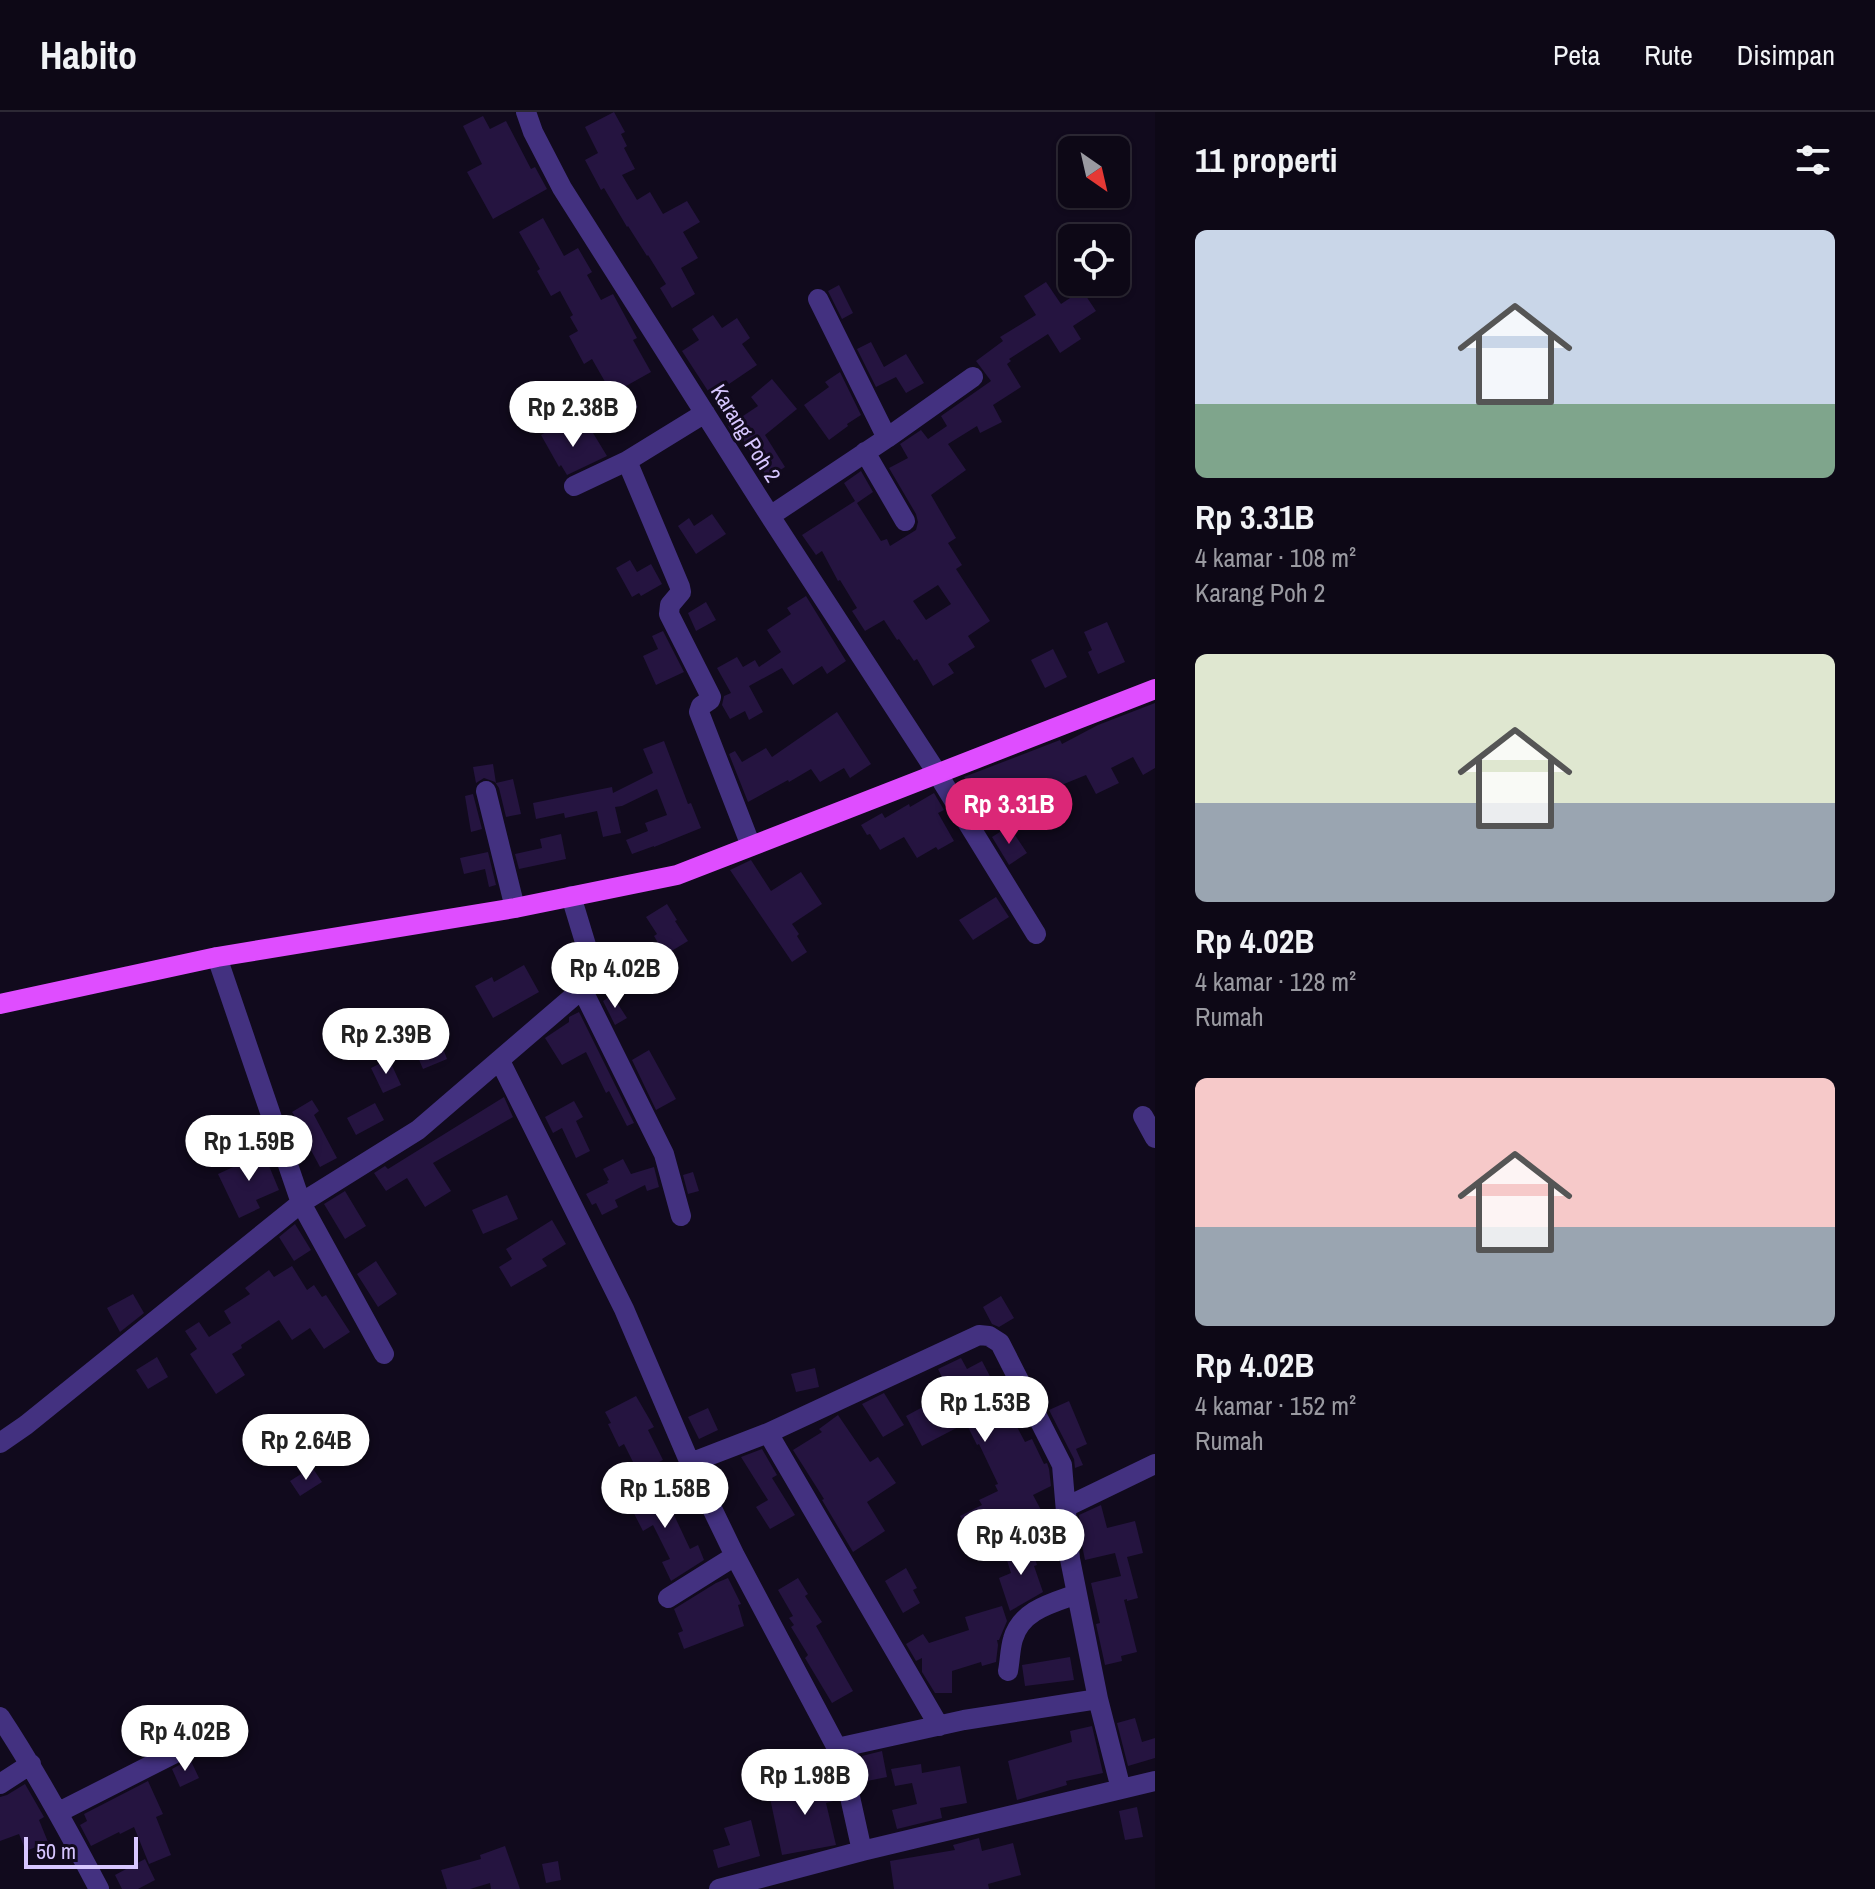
<!DOCTYPE html>
<html lang="id">
<meta charset="utf-8">
<style>
:root{--surface:#0d0816;--page:#1b1623;--text:#f1f3f6;--muted:#9a9aa1;--line:#2d2935;--accent:#db2777}
body{margin:0;font-family:"Archivo Narrow",sans-serif;background:var(--page);color:var(--text);height:100vh;display:flex;flex-direction:column;font-size:30px;white-space:nowrap}
*{box-sizing:border-box;margin:0}
p{font-size:26px;color:var(--muted)}
.icon{flex:none;width:44px;height:44px;fill:none;stroke:currentColor;stroke-width:2;stroke-linecap:round;stroke-linejoin:round}
.map{position:relative;flex:1;overflow:hidden}
.details{display:flex;flex-direction:column;background:var(--surface);width:720px}
.details>*{flex:none}
.needle{width:52px;rotate:146deg}
.buttons{position:absolute;left:1058px;top:24px;display:grid;gap:16px}
.buttons a{display:grid;place-items:center;width:72px;height:72px;border-radius:12px;background:var(--surface);box-shadow:0 2px 6px #0004,0 0 0 2px var(--line);font-size:40px}
.scale{position:absolute;left:24px;bottom:20px;width:114px;box-sizing:border-box;padding-left:8px;border:4px solid #d7c6ff;border-top:0;font-size:22px;line-height:28px;white-space:nowrap;color:#d7c6ff;-webkit-text-stroke:6px #110a1d;paint-order:stroke}
.price{position:absolute;translate:-50% -68px;padding:0 18px;border-radius:28px;background:#fff;color:#222;font-size:26px;line-height:52px;filter:drop-shadow(0 2px 4px #0008)}
.price::after{content:'';position:absolute;left:50%;top:48px;width:24px;height:18px;margin-left:-12px;background:inherit;clip-path:polygon(0 0,100% 0,50% 100%)}
.price.selected{background:var(--accent);color:#fff}
ul{padding:0;list-style:none}
li{display:grid;align-content:center;gap:16px;height:424px;padding:0 40px}
li span{display:grid;place-items:center;height:248px;border-radius:12px;color:#555}
li>.icon{margin-inline-start:auto}
span .icon{width:144px;height:144px;fill:#fffc;stroke-width:1}
li b{font-size:34px}
h2{display:flex;justify-content:space-between;align-items:center;height:96px;padding:0 40px;font-size:34px}
header{display:flex;align-items:center;gap:48px;box-sizing:border-box;height:112px;padding:0 40px;background:var(--surface);border-bottom:2px solid var(--line)}
header strong{font-size:38px}
nav{display:flex;gap:44px;margin-inline-start:auto;font-size:28px}
main{display:flex;flex:1;min-height:0}
.map>svg:first-child{display:block}
.building{fill:#251440;fill-rule:evenodd}
.lines{fill:none;stroke-linecap:round;stroke-linejoin:round}
.minor{stroke:#433180;stroke-width:20}
.major{stroke:#df4dff;stroke-width:20}
.labels{text-anchor:middle;dominant-baseline:central;stroke-width:6;stroke-linejoin:round;paint-order:stroke}
.street-label{font-size:22px;fill:#d7c6ff;stroke:#110a1d}
</style>
<header>
<strong>Habito</strong>
<nav><a>Peta</a><a>Rute</a><a>Disimpan</a></nav>
</header>
<main>
<div class="map">
<svg width="1155" height="1777" viewBox="0 0 1155 1777">
<rect width="100%" height="100%" fill="#110a1d"/>
<path class="building" d="M614 0 625 20 621 22 627 34 624 36 635 57 622 63 637 88 650 80 663 102 687 89 700 110 683 120 698 146 681 156 695 182 672 196 660 176 666 172 648 143 647 144 628 114 627 115 604 76 601 78 585 48 598 41 585 15Z
M483 4 490 17 506 9 531 57 535 55 547 77 493 107 467 60 482 52 463 14Z
M543 106 564 144 578 136 592 160 587 163 601 188 613 182 637 226 633 228 651 260 626 274 638 295 612 309 600 288 612 282 592 247 584 252 569 224 578 219 570 205 573 203 560 179 551 184 537 159 540 157 519 120Z
M1046 170 1061 192 1082 178 1096 199 1073 214 1081 227 1060 241 1048 222 1009 247 1011 249 1007 252 1021 275 993 293 1002 310 980 321 977 314 948 332 966 358 931 383 956 426 948 431 962 453 956 457 990 509 968 524 975 535 948 552 954 561 933 574 917 547 914 549 899 527 897 528 884 508 865 519 852 499 857 496 840 468 838 469 822 439 816 443 802 423 855 389 844 371 861 359 873 380 857 391 881 429 887 427 890 434 916 418 918 410 916 402 889 356 908 346 900 332 921 318 928 327 947 314 941 304 991 269 976 249 1003 229 1000 225 1036 203 1024 184ZM938 473 951 492 926 508 913 489Z
M839 173 853 201 842 207 828 179Z
M713 203 722 216 737 206 750 226 742 232 757 253 729 272 726 268 708 279 682 239 699 228 692 217Z
M871 230 884 255 906 242 924 271 906 281 896 265 876 275 857 237Z
M840 260 861 303 847 312 848 314 829 328 804 293 829 275 825 270Z
M772 267 797 297 765 323 785 355 768 366 741 325 737 328 728 314 758 294 751 285Z
M562 311 572 327 590 316 607 344 567 363 561 353 559 355 541 323Z
M712 402 726 422 696 442 678 414 689 406 694 414Z
M630 448 637 460 651 452 662 472 641 484 639 481 632 485 616 456Z
M806 484 846 549 827 562 822 554 793 573 782 556 749 574 763 600 749 608 745 599 730 607 722 593 724 584 731 581 717 556 737 545 743 555 755 548 759 555 781 540 767 518 791 502 787 496Z
M706 490 716 508 696 519 688 501Z
M1107 510 1125 550 1098 562 1088 540 1092 538 1084 520Z
M663 519 684 560 656 573 643 544 658 537 652 524Z
M1053 537 1067 565 1045 576 1031 548Z
M1155 591V656L1143 663 1133 645 1111 656 1119 671 1096 682 1086 663 1037 683 1030 668 979 692V691L972 694 966 684 972 681 964 665 1060 628 1062 632 1098 613Z
M837 600 871 652 850 666 844 656 820 670 811 657 789 670 788 668 748 690 729 642 735 639 742 650 766 636 772 645Z
M664 629 688 692 691 691 701 716 654 735V734L632 742 626 728 648 719 645 711 667 703 657 677 622 694 615 695 621 721 603 725 597 699 565 706 564 701 536 707 533 691 612 675 613 681 653 661 643 637Z
M493 652 496 671 513 667 521 702 506 705 499 676 495 670 484 666 476 671 473 655Z
M934 681 944 698 938 701 954 729 938 738 936 735 917 746 904 725 880 738 870 722 867 723 861 713 882 701 885 706 909 692 910 695Z
M473 682 482 717 471 720 465 684Z
M1006 716 1012 724 1015 723 1027 741 1009 753 992 725Z
M561 722 566 747 519 757 515 742 542 736 540 727Z
M488 740 496 773 489 775 485 757 464 762 460 746Z
M751 748 771 779 801 760 822 792 792 812 799 822 797 824 807 840 792 850 730 758Z
M996 785 1009 805 973 828 959 808Z
M667 792 677 808 675 809 688 829 665 843 654 824 657 822 646 805Z
M524 853 539 880 493 906 475 874 492 865 494 870Z
M612 883 627 906 615 913 603 889Z
M579 900 634 1011 627 1014 609 979 606 981 586 940 562 953 545 926 569 910V905Z
M434 912 447 947 423 957 408 922Z
M649 938 676 987 656 998 632 948Z
M389 947 401 973 383 981 371 956Z
M504 985 513 1005 433 1051 451 1079 425 1095 407 1066 386 1079 374 1061 385 1054 388 1057Z
M312 988 319 999 314 1003 337 1046 320 1055 298 1014 300 1013 292 1000Z
M574 989 583 1005 576 1009 590 1039 576 1046 562 1016 553 1021 545 1005Z
M375 991 384 1008 356 1023 347 1006Z
M262 1037 279 1078 256 1088 260 1096 239 1106 218 1062 244 1050 242 1046Z
M623 1047 631 1062 654 1055 659 1075 647 1079 645 1073 615 1088 618 1095 602 1103 596 1091 592 1093 586 1082 608 1071 607 1069 609 1068 603 1057Z
M693 1060 699 1079 688 1082 683 1063Z
M345 1079 366 1114 345 1127 324 1092Z
M507 1083 518 1107 483 1122 472 1098Z
M552 1108 566 1132 542 1147 547 1154 511 1175 499 1155 512 1147 506 1137Z
M295 1112 311 1138 294 1149 279 1125Z
M376 1149 397 1182 378 1195 357 1162Z
M292 1154 307 1178 314 1173 322 1185 326 1183 350 1220 324 1237 310 1216 292 1228 279 1208 241 1233 242 1236 232 1242 245 1263 216 1282 190 1242 197 1237 185 1219 199 1210 209 1225 231 1211 224 1199 250 1182 245 1176 269 1158 274 1165Z
M133 1182 144 1201 120 1220 107 1196Z
M1001 1184 1014 1206 999 1215 992 1212 983 1195Z
M157 1245 168 1265 148 1277 136 1258Z
M961 1246 967 1257 982 1249 993 1270 977 1278 978 1280 972 1283 984 1303 1005 1292 1025 1330 1032 1327 1044 1352 1047 1351 1049 1357 1051 1374 1033 1383 1041 1398 1024 1406 1019 1397 989 1413 990 1415 971 1425 960 1404 982 1393 979 1388 998 1379 995 1373 998 1372 979 1332 977 1333 966 1311 922 1334 906 1304 932 1290 926 1278 944 1269 938 1257Z
M815 1256 819 1275 796 1280 791 1262Z
M884 1281 904 1313 883 1325 862 1292Z
M636 1284 654 1315 648 1318 663 1348 638 1360 624 1332 619 1335 608 1312 611 1311 605 1300Z
M1069 1289 1087 1332 1076 1337 1083 1353 1075 1356 1074 1347 1049 1298Z
M708 1296 718 1318 699 1327 688 1305Z
M838 1303 870 1350 878 1345 896 1371 867 1390 885 1419 853 1440 822 1388 824 1387 793 1338 822 1320 819 1317Z
M762 1337 777 1363 772 1366 795 1403 770 1417 756 1395 768 1388 741 1345Z
M312 1355 322 1370 300 1384 290 1369Z
M648 1373 654 1384 665 1379 676 1402 674 1403 690 1437 698 1433 704 1448 671 1469 662 1450 670 1447 653 1413 643 1419 625 1384Z
M1101 1393 1107 1416 1135 1409 1143 1441 1127 1445 1138 1486 1127 1489V1487L1124 1488 1137 1540 1121 1544 1122 1549 1105 1553 1096 1512 1100 1511 1091 1471 1121 1464 1115 1441 1085 1448 1082 1433 1079 1403Z
M1030 1430 1037 1453 1034 1454 1043 1480 1010 1499 999 1466 1011 1461 1004 1439Z
M906 1456 917 1476 913 1478 920 1491 903 1501 885 1469Z
M728 1466 741 1492 738 1493 744 1514 684 1537 678 1521 683 1519 674 1497 716 1471Z
M798 1466 808 1482 805 1484 822 1510 816 1514 853 1579 832 1591 805 1546 808 1543 791 1515 794 1513 789 1506 793 1504 778 1478Z
M1002 1494 1007 1509 999 1528H997L998 1533 996 1550 982 1554 981 1550 952 1559V1581H935L922 1560V1546L916 1549 906 1532 923 1522 929 1531 969 1518 965 1505Z
M1070 1545 1074 1568 1025 1574 1022 1553Z
M1135 1606 1142 1630 1155 1626V1646L1128 1654 1117 1611Z
M1092 1614 1103 1661 1066 1669 1067 1673 1017 1688 1008 1649 1072 1630 1070 1619Z
M882 1639 887 1665 867 1669 862 1644Z
M190 1647 199 1666 180 1675 172 1657Z
M921 1652 922 1661 960 1654 967 1691 940 1696 942 1706 897 1717 892 1698 917 1692 912 1671 895 1674 891 1657Z
M831 1664 837 1688 826 1691 836 1733 782 1743 770 1686 798 1681 796 1672Z
M148 1669 163 1702 156 1705 171 1743 149 1752 134 1715 120 1722 119 1720 91 1734 80 1713 87 1709 84 1702Z
M25 1672 44 1705 39 1708 48 1730 26 1739 19 1722 0 1729V1685L7 1683Z
M1137 1695 1143 1725 1125 1728 1119 1699Z
M751 1708 760 1744 718 1756 713 1738 730 1733 724 1716Z
M979 1726 982 1739 1013 1731 1021 1763 988 1772 989 1777H894L890 1749 955 1738 953 1733Z
M505 1734 520 1777H491L490 1771 470 1777H447L441 1758 481 1747 480 1743Z
M145 1747 155 1768 138 1777H122L115 1763Z
M558 1749 561 1768 546 1771 542 1752Z"/>
<g class="lines">
<path class="minor" d="M526 0 533 20 562 76 770 404 937 661 1036 822
M818 187 887 326
M705 301 627 349 680 475 681 480 670 493 669 502 711 585 710 588 701 594 699 600 751 734
M865 340 905 409
M574 374 627 349
M770 404 887 326 973 265
M486 679 515 796
M217 845 301 1091 384 1242
M582 877 664 1042 681 1104
M500 949 624 1197 690 1351 735 1444 837 1636 848 1676 862 1739
M1143 1004 1155 1026
M768 1321 939 1614
M0 1331 26 1313 301 1091 418 1018 582 877 588 870 592 853 571 784
M690 1351 768 1321 979 1223 989 1224 1000 1231 1062 1353 1070 1447 1098 1587 1121 1677
M1066 1395 1155 1352
M668 1486 735 1444
M1008 1559C1010 1549 1010 1537 1013 1527 1021 1498 1052 1491 1077 1482
M0 1605C37 1661 68 1718 99 1777
M837 1636 964 1608 1098 1587
M0 1672 31 1652
M59 1700 183 1637
M719 1777 862 1739 1155 1669"/>
<path class="major" d="M0 892 217 845 515 796 677 763 1155 577"/>
</g>
<g class="labels">
<g class="street-label">
<text transform="translate(746 321) rotate(58)">Karang Poh 2</text>
</g>
</g>
</svg>
<div class="buttons">
<a><svg class="needle" viewBox="-14 -14 28 28"><path d="M0-13l5 13h-10z" fill="#e53935"/><path d="M0 13l5-13h-10z" fill="#9a9aa1"/></svg></a>
<a><svg class="icon" aria-label="locate" viewBox="0 0 24 24"><circle cx="12" cy="12" r="6"/><path d="M12 2v4M12 18v4M2 12h4M18 12h4"/></svg></a>
</div>
<div class="scale">50 m</div>
<b class="price" style="left:573px;top:337px">Rp 2.38B</b>
<b class="price selected" style="left:1009px;top:734px">Rp 3.31B</b>
<b class="price" style="left:615px;top:898px">Rp 4.02B</b>
<b class="price" style="left:386px;top:964px">Rp 2.39B</b>
<b class="price" style="left:249px;top:1071px">Rp 1.59B</b>
<b class="price" style="left:985px;top:1332px">Rp 1.53B</b>
<b class="price" style="left:306px;top:1370px">Rp 2.64B</b>
<b class="price" style="left:665px;top:1418px">Rp 1.58B</b>
<b class="price" style="left:1021px;top:1465px">Rp 4.03B</b>
<b class="price" style="left:185px;top:1661px">Rp 4.02B</b>
<b class="price" style="left:805px;top:1705px">Rp 1.98B</b>
</div>
<section class="details">
<h2>11 properti<svg class="icon" aria-label="filters" viewBox="0 0 24 24"><path d="M4 7h16M4 17h16"/><circle cx="9" cy="7" r="2"/><circle cx="15" cy="17" r="2"/></svg></h2>
<ul>
<li><span style="background:linear-gradient(#c9d6e8 70%,#7fa58c 0)"><svg class="icon" aria-label="home" viewBox="0 0 24 24"><path d="M3 11l9-7 9 7M6 9v11h12V9"/></svg></span><div><b>Rp 3.31B</b><p>4 kamar · 108 m²</p><p>Karang Poh 2</p></div></li>
<li><span style="background:linear-gradient(#dfe7d0 60%,#9aa5b1 0)"><svg class="icon" aria-label="home" viewBox="0 0 24 24"><path d="M3 11l9-7 9 7M6 9v11h12V9"/></svg></span><div><b>Rp 4.02B</b><p>4 kamar · 128 m²</p><p>Rumah</p></div></li>
<li><span style="background:linear-gradient(#f6c9c9 60%,#9aa5b1 0)"><svg class="icon" aria-label="home" viewBox="0 0 24 24"><path d="M3 11l9-7 9 7M6 9v11h12V9"/></svg></span><div><b>Rp 4.02B</b><p>4 kamar · 152 m²</p><p>Rumah</p></div></li>
</ul>
</section>
</main>
